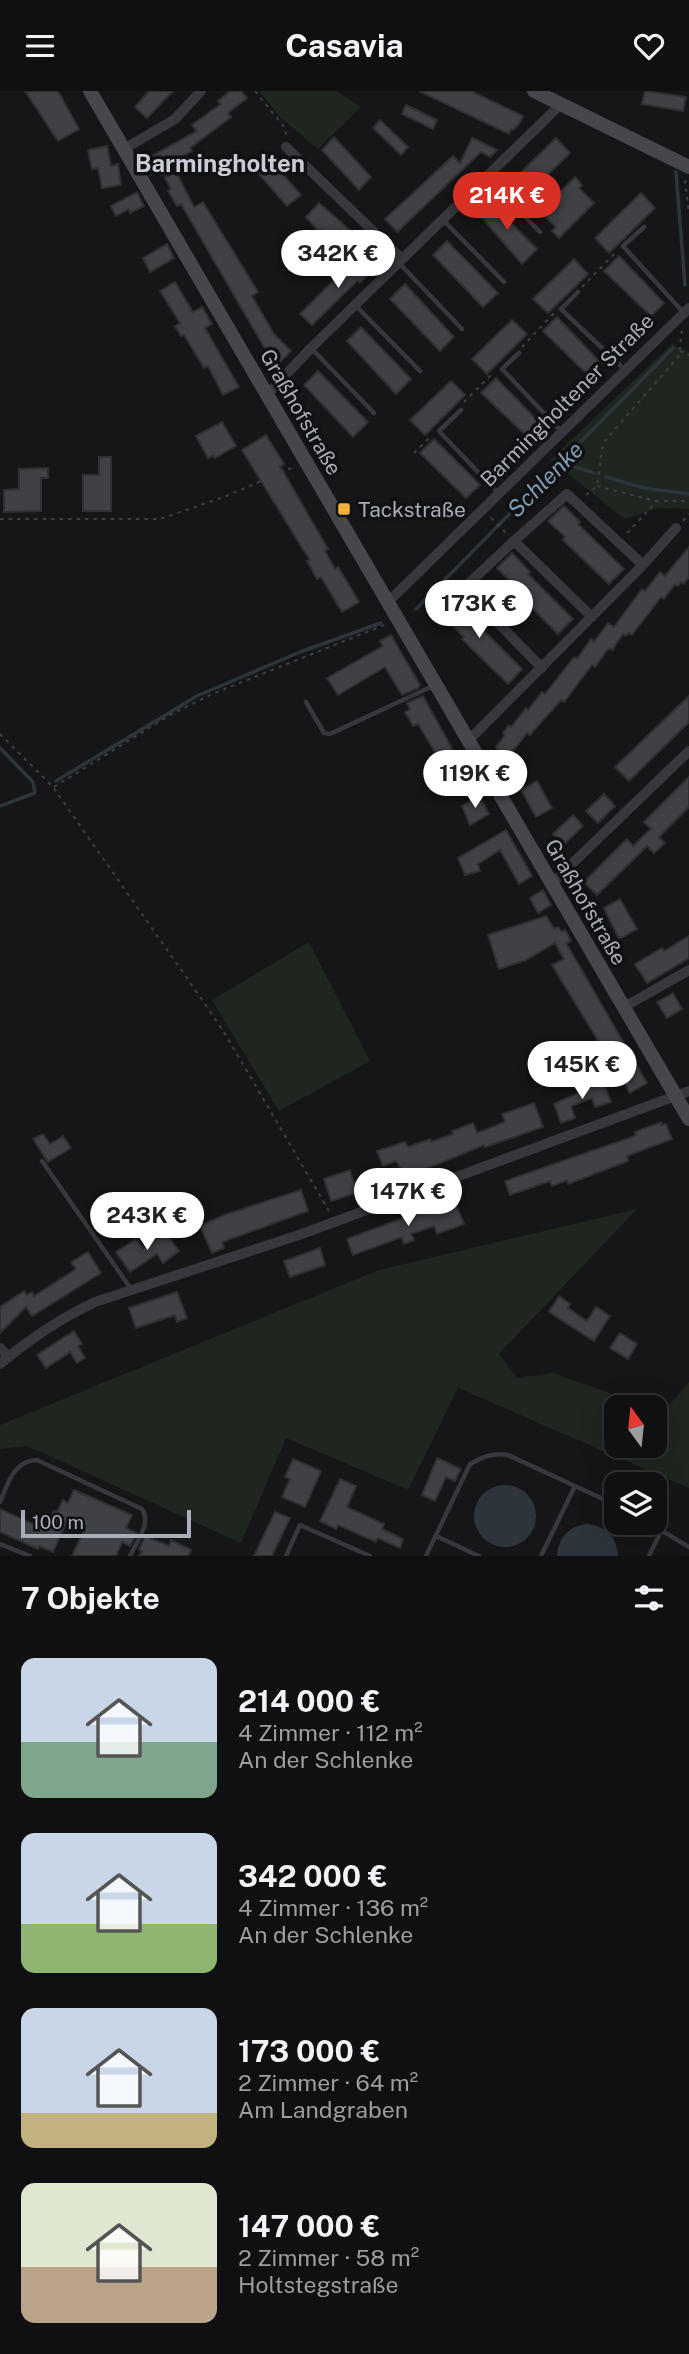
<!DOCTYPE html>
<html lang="de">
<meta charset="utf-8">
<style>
:root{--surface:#101012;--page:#1e1e20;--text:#f1f3f6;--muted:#9c9d9f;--line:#303032;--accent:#d93025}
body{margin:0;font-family:"Public Sans",sans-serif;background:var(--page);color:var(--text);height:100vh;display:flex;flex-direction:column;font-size:26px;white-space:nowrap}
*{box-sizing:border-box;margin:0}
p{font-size:23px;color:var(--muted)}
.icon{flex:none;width:38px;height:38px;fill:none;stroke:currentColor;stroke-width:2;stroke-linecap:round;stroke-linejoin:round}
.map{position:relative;height:1465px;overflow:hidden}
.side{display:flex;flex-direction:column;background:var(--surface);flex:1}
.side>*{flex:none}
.needle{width:46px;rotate:345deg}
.buttons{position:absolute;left:604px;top:1304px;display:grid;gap:14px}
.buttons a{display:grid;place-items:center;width:63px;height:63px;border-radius:14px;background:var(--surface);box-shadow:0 7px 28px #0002,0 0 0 2px var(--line);font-size:35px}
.scale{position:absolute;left:21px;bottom:18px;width:170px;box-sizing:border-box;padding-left:7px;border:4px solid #a8adb8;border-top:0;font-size:19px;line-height:24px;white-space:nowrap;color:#a8adb8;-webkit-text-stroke:5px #111113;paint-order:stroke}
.price{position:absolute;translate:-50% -60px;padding:0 16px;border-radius:24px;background:#fff;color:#222;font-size:23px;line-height:46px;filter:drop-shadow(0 2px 4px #0008)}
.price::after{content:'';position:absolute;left:50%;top:42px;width:21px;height:16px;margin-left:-10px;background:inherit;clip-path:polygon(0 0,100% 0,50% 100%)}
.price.current{background:var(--accent);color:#fff}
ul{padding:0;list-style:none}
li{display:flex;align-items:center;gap:21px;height:175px;padding:0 21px}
li span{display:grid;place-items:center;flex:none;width:196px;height:140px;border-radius:14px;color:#555}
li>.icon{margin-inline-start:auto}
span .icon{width:84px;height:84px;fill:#fffc;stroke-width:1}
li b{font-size:30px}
h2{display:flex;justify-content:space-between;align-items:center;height:84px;padding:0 21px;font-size:30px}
header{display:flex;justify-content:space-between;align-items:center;height:91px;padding:0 21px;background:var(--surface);font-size:32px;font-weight:700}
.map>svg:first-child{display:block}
.green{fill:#1e261f}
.water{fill:#2c353c}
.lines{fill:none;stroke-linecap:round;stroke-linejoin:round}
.stream{stroke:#2c353c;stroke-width:3.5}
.building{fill:#404145;stroke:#303034;stroke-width:2}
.path{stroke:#3d3f44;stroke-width:2;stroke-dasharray:3.5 5;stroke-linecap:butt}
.lane{stroke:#37383d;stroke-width:4.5}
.street{stroke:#37383d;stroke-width:10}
.secondary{stroke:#45474d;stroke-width:14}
.poi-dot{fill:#f2b134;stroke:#111113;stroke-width:2.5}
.labels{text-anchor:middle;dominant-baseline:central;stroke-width:7;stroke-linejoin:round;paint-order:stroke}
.street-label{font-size:21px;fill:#a8adb8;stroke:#111113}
.poi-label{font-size:21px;fill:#a8adb8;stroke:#111113;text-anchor:start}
.water-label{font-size:23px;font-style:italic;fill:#7f9bb3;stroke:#111113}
.quarter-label{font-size:24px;font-weight:bold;fill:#c9ccd4;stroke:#111113}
</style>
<header><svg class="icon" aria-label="menu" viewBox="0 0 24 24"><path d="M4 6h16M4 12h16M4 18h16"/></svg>Casavia<svg class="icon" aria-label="heart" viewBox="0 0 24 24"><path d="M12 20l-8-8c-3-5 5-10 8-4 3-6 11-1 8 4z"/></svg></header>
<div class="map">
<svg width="689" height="1465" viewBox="0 0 689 1465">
<rect width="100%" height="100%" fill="#161618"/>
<path class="green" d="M259 0H337L361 16 318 58 280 26Z
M672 253 689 261V418L659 417 625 428 550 369Z
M309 851 370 970 279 1020 212 909Z
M637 1118 499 1263 517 1287 553 1282 649 1316H616V1354H654L655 1318 663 1321 689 1291V1397L458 1297 408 1399 286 1347 241 1452 27 1355 0 1358V1334L379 1179Z"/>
<path class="water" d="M474 1425a31 31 0 1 1 62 0a31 31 0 1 1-62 0Z
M587 1433C606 1435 617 1446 618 1465H557C558 1447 569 1435 587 1433Z"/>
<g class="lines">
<path class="stream" d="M676 81 685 194
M561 371 594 382
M606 386 644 397 689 403
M416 518 673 257
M0 657 33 691 35 702 0 715
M56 690 197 605 300 561 381 532"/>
</g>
<path class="building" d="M25 0H58L79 38 58 50Z
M149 0H173L147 27 135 16Z
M230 0H241L247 7 228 22 231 26 190 57 192 60 171 71 194 116 203 111 258 201 252 205 274 243 291 260 279 272 264 256 181 113 177 115 168 100 171 98 165 87 168 85 161 84 150 66 197 40 192 34 221 13 218 10Z
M419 0H471L523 25 519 33 513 39 511 38 509 43Z
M645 0 686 6 683 20 642 13Z
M406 14 437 29 433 38 402 23Z
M380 29 408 56 401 64 373 37Z
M334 46 371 86 359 99 322 59Z
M472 47 497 59 490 66 481 61 397 141 385 128 453 65 460 72Z
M556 47 570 62 525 106 511 91Z
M107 55 111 75 118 73 121 94 102 97 98 77 92 78 88 59Z
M265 63 301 104 287 115 251 74Z
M575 86 582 94 579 97 594 112 559 147 552 140 556 136 540 121Z
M137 101 144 115 130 122 129 118 116 125 111 115Z
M641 102 655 117 609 162 595 147Z
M490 108 511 130 510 131 537 158 522 173 477 121Z
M319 112 350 139 336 154 321 139 319 141 306 126Z
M447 150 498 202 483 216 433 164Z
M167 153 174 167 150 181 143 167Z
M364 164 376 176 360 192 358 189 312 234 300 223 339 184 341 186Z
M619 165 664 212 651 225 604 180Z
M574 168 588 183 548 222 533 208Z
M175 191 193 221 202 216 212 233 205 237 239 296 223 304 208 275 204 277 184 244 181 245 175 235 180 232 160 200Z
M405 193 454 246 440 260 390 208Z
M557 226 602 273 589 285 543 240Z
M512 229 527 243 487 283 472 268Z
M361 236 411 288 396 303 347 250Z
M318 280 368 331 353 346 304 294Z
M496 287 541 333 528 346 481 302Z
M451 290 465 304 425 344 410 329Z
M222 331 236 355 215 367 213 364 208 367 196 345Z
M266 344 284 373 280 375 328 458 325 460 335 478 338 476 359 511 342 521 321 486 317 488 307 470 310 469 304 460 242 359Z
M434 348 480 394 466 407 420 362Z
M99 366H111V420H83V384H99Z
M48 377V387H41V420L4 421V399L19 398V378Z
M564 415 580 431 578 433 624 478 609 493 563 449 565 446 548 430Z
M689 456V486L684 493 681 491 678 495 675 493 664 508 661 506 632 544 629 542 626 545 623 543 612 559 609 557 595 576 592 574 564 611 561 609 530 644 527 642 512 661 519 671 509 678 496 656 505 644 503 642 509 634 511 636 526 617 528 619 542 601 545 603 574 566 577 568 591 548 594 551 608 532 614 536 642 498 645 500 660 481 665 485Z
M512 462 530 481 528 483 573 528 558 543 513 498 515 495 497 477Z
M452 504 479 531 477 533 522 578 508 593 462 548 464 546 437 520Z
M391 544 420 594 418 597 402 604 385 576 338 604 327 587 383 555 380 550Z
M423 605 465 681 452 689 453 691 446 696 439 684 443 683 437 674 441 671 418 633 413 635 405 621 410 618 407 612Z
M689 605V631L629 690 615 676Z
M689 686V716L659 746 665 752 654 762 647 755 597 804 584 791 627 748 633 755 651 738 644 731Z
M537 690 552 717 536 726 521 699Z
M604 703 615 715 598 732 586 720Z
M479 705 489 723 470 734 462 715Z
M573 724 583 735 563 754 553 743Z
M506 739 532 785 519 793 500 759 478 773 480 780 465 784 458 767Z
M543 799 551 814 538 822 530 807Z
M620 808 637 838 619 848 604 817Z
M546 825 554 838 558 836 562 841 565 839 571 850 566 852 647 992 630 1002 552 874 564 868 555 852 526 869 499 878 488 844Z
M689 845V867L647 892 635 873 662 857 664 860Z
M673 902 682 918 667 927 657 911Z
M603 990 611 1011 595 1016 592 1007 571 1015 575 1027 561 1032 554 1013Z
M534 1012 543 1036 485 1056 484 1054 406 1086 396 1070 383 1075 377 1060 405 1051 408 1056 430 1048 431 1051 453 1043 452 1040 473 1032 477 1042 505 1031 502 1023Z
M661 1031 662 1034 666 1033 672 1048 627 1065 628 1070 568 1093 567 1089 552 1095 550 1090 510 1104 505 1090 632 1046 636 1044 635 1041Z
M43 1043 50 1053 63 1045 71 1057 48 1071 33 1048Z
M350 1079 354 1092 383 1081 387 1092 331 1110 324 1088Z
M301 1099 308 1120 222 1151 224 1157 212 1162 200 1135 227 1123Z
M455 1111 464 1133 437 1143 434 1135 411 1143 414 1149 404 1153 402 1146 353 1164 347 1148 440 1113 441 1116Z
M165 1141 179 1160 163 1172 157 1163 130 1181 116 1161 136 1148 143 1157Z
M320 1157 325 1174 290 1186 284 1170Z
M88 1161 101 1182 32 1225 26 1216 0 1242V1216L24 1200 27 1204 32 1201 34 1205 76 1178 71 1171Z
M177 1201 187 1227 177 1231 175 1224 136 1237 129 1217Z
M559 1205 570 1213 568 1217 587 1230 596 1216 610 1225 594 1250 549 1221Z
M74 1240 82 1253 78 1255 85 1267 77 1272 70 1261 46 1277 37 1264Z
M620 1242 637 1253 628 1268 610 1257Z
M437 1367 461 1378 455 1390 446 1386 435 1410 422 1404Z
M293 1368 321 1380 305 1416 282 1406 290 1388 285 1386Z
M340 1388 356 1395 347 1416 384 1433 382 1438 403 1448 400 1457 378 1447 376 1451 338 1434 336 1438 320 1430Z
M74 1399 132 1424 126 1437 137 1442 130 1455 122 1451 116 1465H72L86 1435 68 1427 53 1461 39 1455 38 1458 0 1441V1418L46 1439 54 1420 57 1421 63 1409 68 1412Z
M275 1421 290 1427 272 1465H254Z
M145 1445 169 1455 171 1449 191 1459 188 1465H139L142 1460 139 1459Z"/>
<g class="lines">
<path class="path" d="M255 0 285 37 286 44
M685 89 689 123
M582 196 617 160
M522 256 554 222
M680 260 689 264
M464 311 494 281
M414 362 432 344
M597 395 656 410
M586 404 597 395 603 352 679 265 682 238
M491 427 507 443
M0 428H160L224 406 294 376
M683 430 689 423
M627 442 657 410H689
M0 643 53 696 205 913 227 946 329 1120
M54 696 170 624 212 603 387 533"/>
<path class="lane" d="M486 86 540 141
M443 129 504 191
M644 136 623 155 683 221
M400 173 462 238
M578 201 561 218 624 278
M355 214 420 280
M311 257 374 322
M519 262 502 278 561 340
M461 319 439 340 498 402
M306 611 324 642 330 643 435 594
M42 1070 131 1198
M0 1411C8 1393 13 1370 37 1369L142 1418C152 1431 136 1452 130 1465
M649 1432 689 1456
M436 1445 479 1465
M0 1453 30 1465
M286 1465 300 1434 370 1465
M426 1465 470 1373C483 1366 493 1361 508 1364L616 1414
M541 1465 575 1395
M649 1465 661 1440"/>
<path class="street" d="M286 56 402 168
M124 58 175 28 201 0
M267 304 311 257 561 13
M514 450 567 403 643 474
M388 511 689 217
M542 577 464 497 514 450 592 526
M468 650 643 474 676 437
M551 793 689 660
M624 916 689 879
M0 1257 9 1266
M0 1273C31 1247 58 1229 95 1211L299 1144 689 1000"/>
<path class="secondary" d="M90 0 689 1028
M534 0 689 76"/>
</g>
<rect class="poi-dot" x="337" y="411" width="14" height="14" rx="3.5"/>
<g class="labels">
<g class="street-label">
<text transform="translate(567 309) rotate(-45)">Barmingholtener Straße</text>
<text transform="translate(301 321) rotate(60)">Graßhofstraße</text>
<text transform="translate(586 811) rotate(60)">Graßhofstraße</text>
</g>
<g class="poi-label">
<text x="358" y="418">Tackstraße</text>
</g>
<g class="water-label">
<text transform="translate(545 388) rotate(-45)">Schlenke</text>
</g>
<g class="quarter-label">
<text x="220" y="72">Barmingholten</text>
</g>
</g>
</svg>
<div class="buttons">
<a><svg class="needle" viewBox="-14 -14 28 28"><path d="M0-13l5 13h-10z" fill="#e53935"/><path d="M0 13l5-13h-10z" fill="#9c9d9f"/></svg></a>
<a><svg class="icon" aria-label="layers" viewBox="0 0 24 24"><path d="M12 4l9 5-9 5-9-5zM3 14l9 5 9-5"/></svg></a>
</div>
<div class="scale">100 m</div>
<b class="price current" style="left:507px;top:141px">214K €</b>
<b class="price" style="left:338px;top:199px">342K €</b>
<b class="price" style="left:479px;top:549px">173K €</b>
<b class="price" style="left:475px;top:719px">119K €</b>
<b class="price" style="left:582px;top:1010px">145K €</b>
<b class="price" style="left:408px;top:1137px">147K €</b>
<b class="price" style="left:147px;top:1161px">243K €</b>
</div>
<section class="side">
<h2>7 Objekte<svg class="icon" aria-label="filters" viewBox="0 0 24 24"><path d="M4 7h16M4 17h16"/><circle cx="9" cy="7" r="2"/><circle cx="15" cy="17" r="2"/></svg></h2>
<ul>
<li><span style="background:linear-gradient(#c9d6e8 60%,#7fa58c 0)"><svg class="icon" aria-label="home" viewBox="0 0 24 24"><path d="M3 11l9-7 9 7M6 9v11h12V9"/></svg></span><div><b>214 000 €</b><p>4 Zimmer · 112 m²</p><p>An der Schlenke</p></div></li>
<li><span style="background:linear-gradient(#c9d6e8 65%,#8fb573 0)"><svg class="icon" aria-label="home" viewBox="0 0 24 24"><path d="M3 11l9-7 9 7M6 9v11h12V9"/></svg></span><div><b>342 000 €</b><p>4 Zimmer · 136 m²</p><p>An der Schlenke</p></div></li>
<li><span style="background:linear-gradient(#c9d6e8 75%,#c2b280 0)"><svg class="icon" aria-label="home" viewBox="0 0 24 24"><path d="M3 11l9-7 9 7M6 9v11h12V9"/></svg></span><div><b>173 000 €</b><p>2 Zimmer · 64 m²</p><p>Am Landgraben</p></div></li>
<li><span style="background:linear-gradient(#dfe7d0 60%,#b9a48a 0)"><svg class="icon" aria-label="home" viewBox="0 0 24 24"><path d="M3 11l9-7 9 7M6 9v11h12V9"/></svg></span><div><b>147 000 €</b><p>2 Zimmer · 58 m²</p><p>Holtstegstraße</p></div></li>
</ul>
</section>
